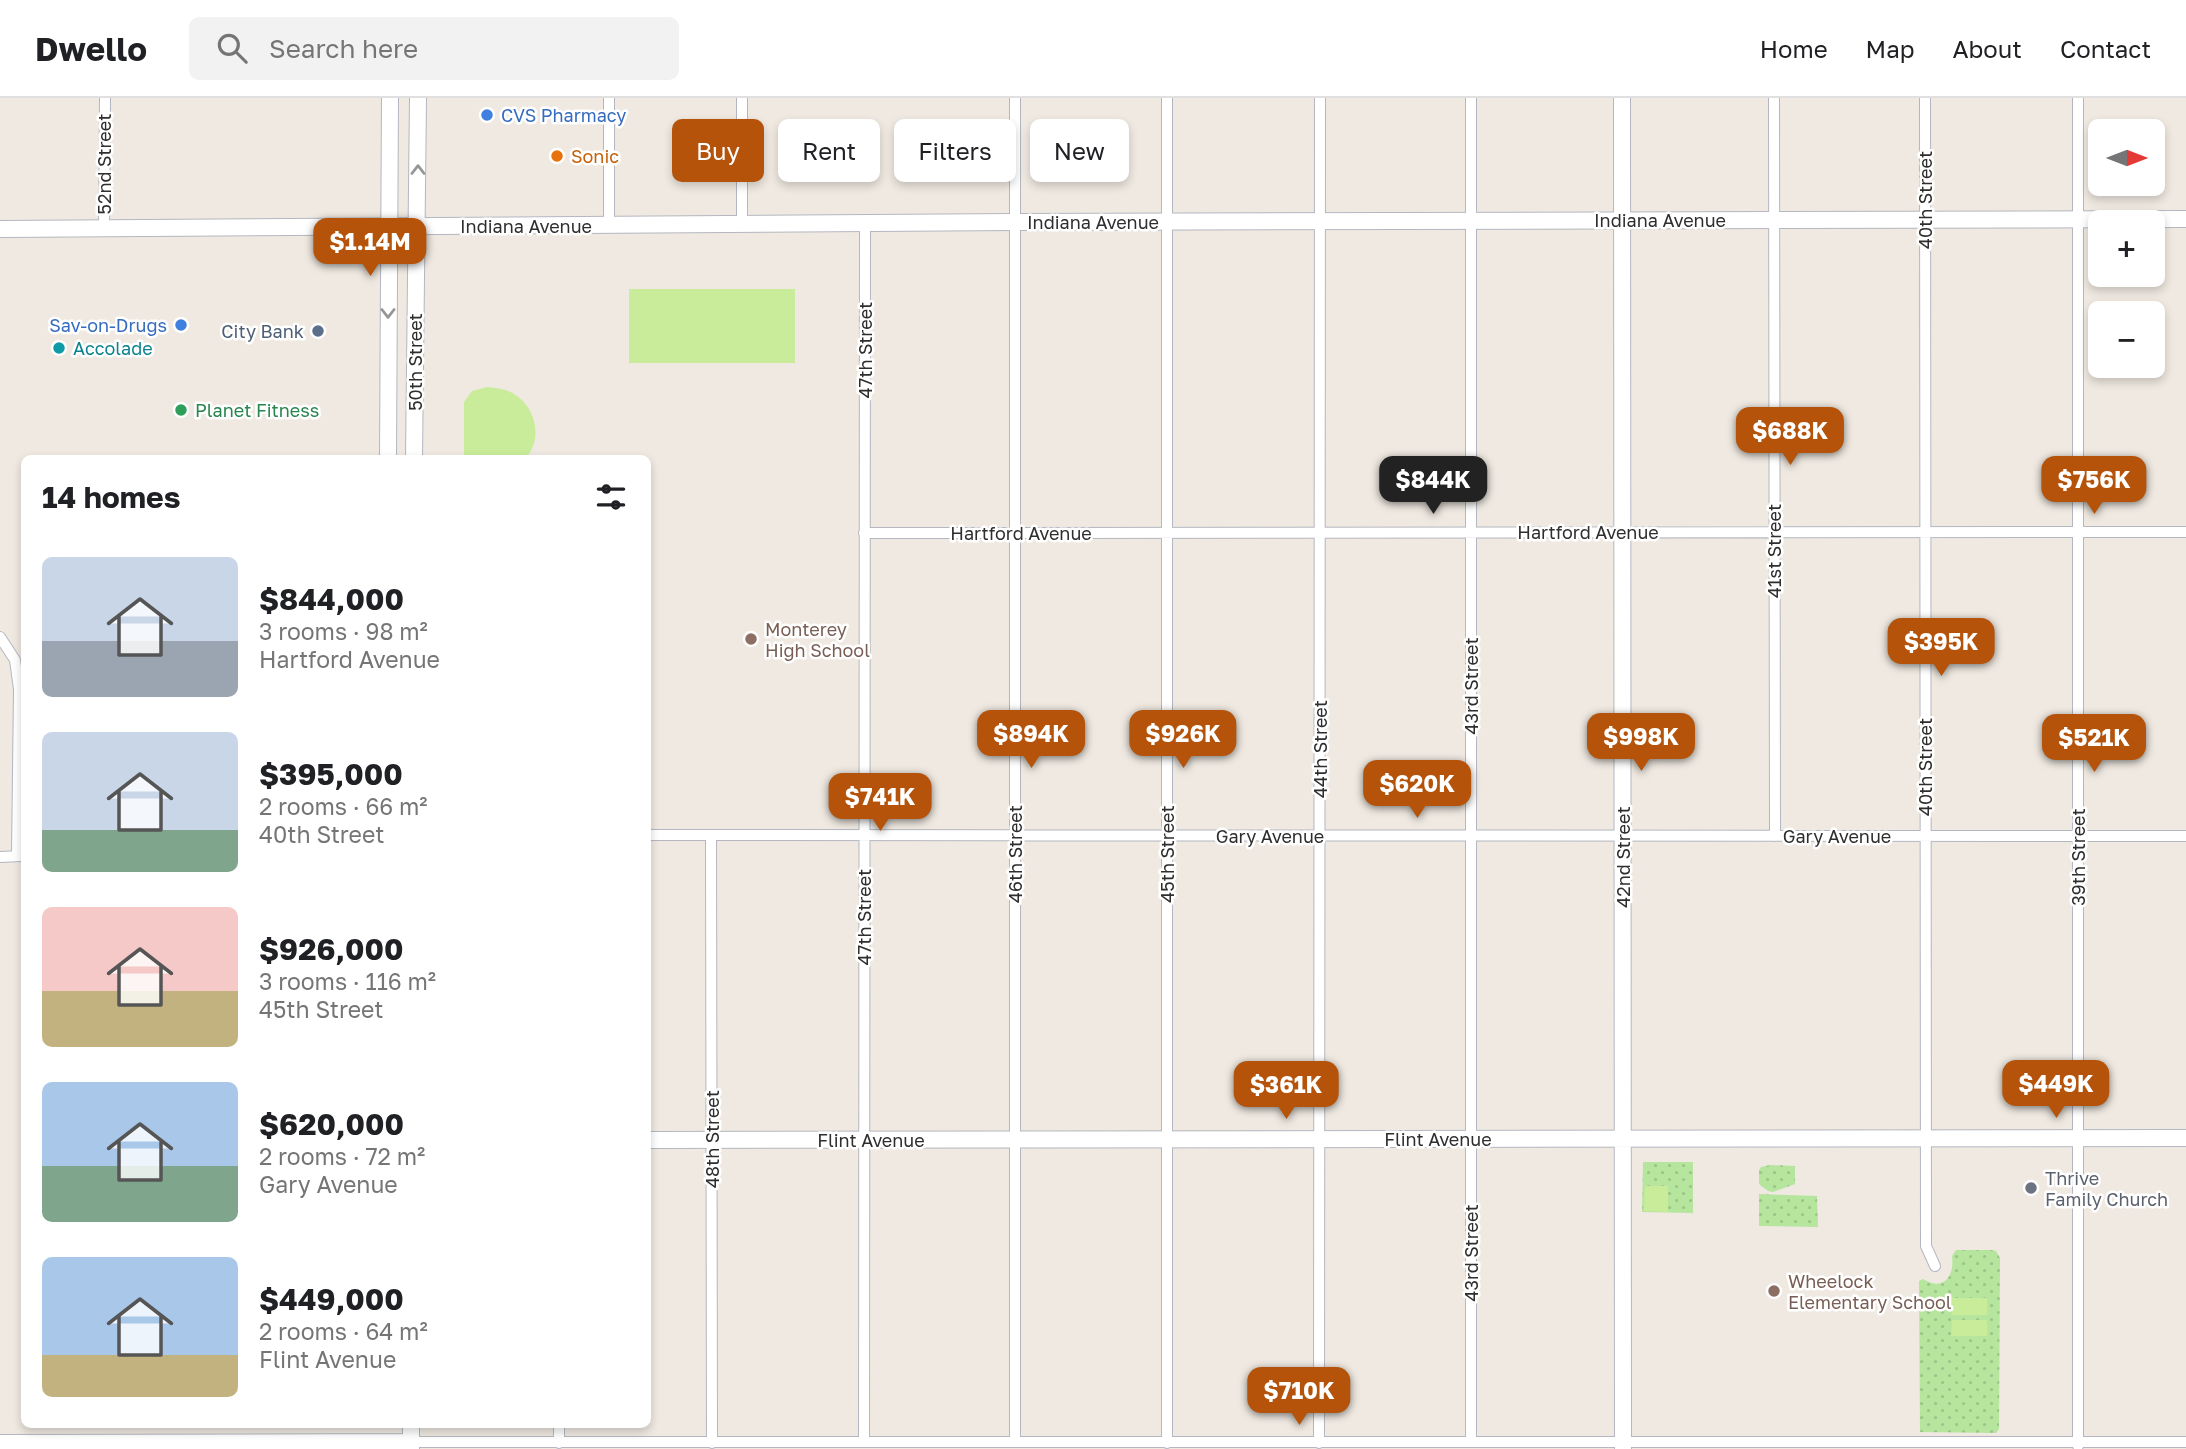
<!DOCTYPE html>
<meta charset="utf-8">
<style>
:root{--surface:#fff;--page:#f2f2f2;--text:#202124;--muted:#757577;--line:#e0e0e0;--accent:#b45309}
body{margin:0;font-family:"Golos Text",sans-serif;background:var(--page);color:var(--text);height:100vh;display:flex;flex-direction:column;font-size:26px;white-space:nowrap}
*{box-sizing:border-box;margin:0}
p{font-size:23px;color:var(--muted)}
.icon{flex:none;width:38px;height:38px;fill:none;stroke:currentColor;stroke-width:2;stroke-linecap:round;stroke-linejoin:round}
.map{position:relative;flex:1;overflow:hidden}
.drawer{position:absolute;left:21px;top:357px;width:630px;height:973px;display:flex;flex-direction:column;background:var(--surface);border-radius:10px;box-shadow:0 4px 10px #0003}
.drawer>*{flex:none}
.top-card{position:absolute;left:672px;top:21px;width:665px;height:63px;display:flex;gap:14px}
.needle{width:46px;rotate:90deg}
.controls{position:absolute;left:2088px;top:21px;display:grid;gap:14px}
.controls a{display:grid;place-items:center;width:77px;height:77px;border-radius:10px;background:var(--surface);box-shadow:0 4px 10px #0003;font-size:35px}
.price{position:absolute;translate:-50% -60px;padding:0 16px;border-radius:14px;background:var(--accent);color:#fff;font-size:23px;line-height:46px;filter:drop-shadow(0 2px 4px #0008)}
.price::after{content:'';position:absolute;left:50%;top:42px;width:21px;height:16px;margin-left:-10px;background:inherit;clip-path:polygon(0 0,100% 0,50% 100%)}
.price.active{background:#222;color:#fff}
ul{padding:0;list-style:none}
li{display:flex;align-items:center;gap:21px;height:175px;padding:0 21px}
li span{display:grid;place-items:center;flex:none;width:196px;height:140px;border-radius:10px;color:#555}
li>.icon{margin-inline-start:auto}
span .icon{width:84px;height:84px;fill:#fffc;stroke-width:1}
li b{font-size:30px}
h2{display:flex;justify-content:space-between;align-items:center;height:84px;padding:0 21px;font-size:30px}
.chip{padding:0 24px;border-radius:10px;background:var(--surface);box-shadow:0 4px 10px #0003;font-size:24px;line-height:63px}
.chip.active{background:var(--accent);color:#fff}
header{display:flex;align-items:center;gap:42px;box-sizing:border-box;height:98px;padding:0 35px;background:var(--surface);border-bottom:2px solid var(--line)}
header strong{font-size:33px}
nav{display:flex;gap:38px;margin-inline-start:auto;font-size:24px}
.search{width:490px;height:63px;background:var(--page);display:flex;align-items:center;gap:18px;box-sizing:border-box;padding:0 24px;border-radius:10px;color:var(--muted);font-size:26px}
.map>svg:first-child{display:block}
.park{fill:url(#park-dots)}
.pitch{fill:#c9ec9a}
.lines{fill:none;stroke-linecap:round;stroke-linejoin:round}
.street-casing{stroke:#b4b7c1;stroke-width:12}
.secondary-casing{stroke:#b4b7c1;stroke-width:18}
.street{stroke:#fff;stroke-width:10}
.secondary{stroke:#fff;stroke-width:16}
.oneway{stroke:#969696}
.shop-dot{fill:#3f7fe0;stroke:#fff;stroke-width:2.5}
.food-dot{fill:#e8710a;stroke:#fff;stroke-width:2.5}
.service-dot{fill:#5c6f8a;stroke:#fff;stroke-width:2.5}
.culture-dot{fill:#0f9aa8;stroke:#fff;stroke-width:2.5}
.leisure-dot{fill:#2e9e5b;stroke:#fff;stroke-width:2.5}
.education-dot{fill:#8d6e63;stroke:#fff;stroke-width:2.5}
.worship-dot{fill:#6b7280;stroke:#fff;stroke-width:2.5}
.labels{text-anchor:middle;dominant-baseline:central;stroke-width:5;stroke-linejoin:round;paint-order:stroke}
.shop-label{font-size:18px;fill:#366cbe;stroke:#fff;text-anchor:start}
.food-label{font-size:18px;fill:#c56008;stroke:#fff;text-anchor:start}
.street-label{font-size:18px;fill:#2e2e2e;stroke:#fff}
.service-label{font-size:18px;fill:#4e5e75;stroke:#fff;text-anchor:end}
.culture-label{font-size:18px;fill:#0d838f;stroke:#fff;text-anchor:start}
.leisure-label{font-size:18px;fill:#27864d;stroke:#fff;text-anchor:start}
.education-label{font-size:18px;fill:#785e54;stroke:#fff;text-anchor:start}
.worship-label{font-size:18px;fill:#5b616d;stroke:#fff;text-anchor:start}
</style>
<header>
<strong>Dwello</strong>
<div class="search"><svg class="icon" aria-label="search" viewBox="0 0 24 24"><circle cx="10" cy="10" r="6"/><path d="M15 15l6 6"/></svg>Search here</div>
<nav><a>Home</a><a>Map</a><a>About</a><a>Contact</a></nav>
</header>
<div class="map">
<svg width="2186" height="1351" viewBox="0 0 2186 1351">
<defs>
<pattern id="park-dots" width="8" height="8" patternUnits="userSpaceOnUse" patternTransform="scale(1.75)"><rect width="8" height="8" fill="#b6e59e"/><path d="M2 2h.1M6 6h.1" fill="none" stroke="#9dc588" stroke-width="1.8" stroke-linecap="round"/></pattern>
</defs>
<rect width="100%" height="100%" fill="#efe9e1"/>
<path class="park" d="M1643 1064H1693V1115L1642 1114Z
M1770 1067 1795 1068V1086L1773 1094 1768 1093 1759 1086V1072L1761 1069Z
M1759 1096 1817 1098 1818 1129 1759 1128Z
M1956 1152H1992L1996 1153 2000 1160 1999 1331 1996 1335 1920 1334 1919 1183 1923 1181C1943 1194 1955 1178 1952 1158Z"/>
<path class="pitch" d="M629 191H795V265H629Z
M487 289C497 290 506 291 514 296 536 309 543 341 526 360H464V304L472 293Z
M1645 1088H1668V1114L1644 1113Z
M1952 1200H1987V1217H1952Z
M1952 1222H1987V1238H1951Z"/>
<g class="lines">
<g class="street-casing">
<path id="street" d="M1015 0V1344
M1167 0V1345
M1471 0V1344
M1774 0 1775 738
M1925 0 1926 1148 1935 1168
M2078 0V1348
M609 127V0
M742 127V0
M104 131 105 0
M864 435 2186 434
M0 539 15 562 19 591 17 758
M648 737 2186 738
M711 737 712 1345
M0 759 22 758
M411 1344H2186
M864 1344 865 126
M559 1345V1326
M1319 1345 1320 0"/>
</g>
<g class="secondary-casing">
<path id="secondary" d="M1622 0 1623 1351
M0 131 1015 124 2186 121
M388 360 390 0
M414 360 418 0
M648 1042 2186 1040
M411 1326V1351
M0 1345 411 1344"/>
</g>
<use href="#street" class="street"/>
<use href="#secondary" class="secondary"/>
</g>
<defs><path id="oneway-chevron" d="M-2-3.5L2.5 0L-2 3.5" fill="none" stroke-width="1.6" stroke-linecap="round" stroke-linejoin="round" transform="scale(1.75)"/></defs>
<g class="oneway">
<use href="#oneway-chevron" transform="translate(418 72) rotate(-90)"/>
<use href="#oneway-chevron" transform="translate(388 215) rotate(90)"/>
</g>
<g class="shop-dot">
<circle cx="487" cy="17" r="7"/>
<circle cx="181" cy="227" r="7"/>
</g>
<circle class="food-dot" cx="557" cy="58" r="7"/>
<circle class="service-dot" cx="318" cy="233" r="7"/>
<circle class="culture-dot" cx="59" cy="250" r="7"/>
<circle class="leisure-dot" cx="181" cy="312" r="7"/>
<g class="education-dot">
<circle cx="751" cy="541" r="7"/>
<circle cx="1774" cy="1193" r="7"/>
</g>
<circle class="worship-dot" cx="2031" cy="1090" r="7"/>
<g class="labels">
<g class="shop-label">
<text x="501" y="17">CVS Pharmacy</text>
<text x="167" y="227" text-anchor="end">Sav-on-Drugs</text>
</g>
<g class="food-label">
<text x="571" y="58">Sonic</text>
</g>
<g class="street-label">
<text transform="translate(104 66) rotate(-90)">52nd Street</text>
<text transform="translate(1925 102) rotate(-90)">40th Street</text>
<text x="1660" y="122">Indiana Avenue</text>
<text x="1093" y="124">Indiana Avenue</text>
<text x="526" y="128">Indiana Avenue</text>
<text transform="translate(865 252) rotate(-90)">47th Street</text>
<text transform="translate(415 264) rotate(-90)">50th Street</text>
<text x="1588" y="434">Hartford Avenue</text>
<text x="1021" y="435">Hartford Avenue</text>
<text transform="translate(1774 453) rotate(-90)">41st Street</text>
<text transform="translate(1471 588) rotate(-90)">43rd Street</text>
<text transform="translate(1320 651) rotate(-90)">44th Street</text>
<text transform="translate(1925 669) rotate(-90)">40th Street</text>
<text x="1270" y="738">Gary Avenue</text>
<text x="1837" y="738">Gary Avenue</text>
<text transform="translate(1015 756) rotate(-90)">46th Street</text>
<text transform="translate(1167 756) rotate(-90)">45th Street</text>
<text transform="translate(1623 759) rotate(-90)">42nd Street</text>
<text transform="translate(2078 759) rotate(-90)">39th Street</text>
<text transform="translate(864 819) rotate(-90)">47th Street</text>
<text transform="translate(712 1041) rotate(-90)">48th Street</text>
<text x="1438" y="1041">Flint Avenue</text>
<text x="871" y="1042">Flint Avenue</text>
<text transform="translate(1471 1155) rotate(-90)">43rd Street</text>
</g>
<g class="service-label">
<text x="304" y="233">City Bank</text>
</g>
<g class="culture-label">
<text x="73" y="250">Accolade</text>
</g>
<g class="leisure-label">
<text x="195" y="312">Planet Fitness</text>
</g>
<g class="education-label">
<text x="765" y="531">Monterey<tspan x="765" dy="21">High School</tspan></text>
<text x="1788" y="1183">Wheelock<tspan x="1788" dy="21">Elementary School</tspan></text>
</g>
<g class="worship-label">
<text x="2045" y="1080">Thrive<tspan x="2045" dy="21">Family Church</tspan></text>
</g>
</g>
</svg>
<div class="controls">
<a><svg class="needle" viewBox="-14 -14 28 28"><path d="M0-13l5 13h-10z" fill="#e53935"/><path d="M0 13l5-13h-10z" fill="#757577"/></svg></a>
<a>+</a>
<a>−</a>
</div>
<b class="price" style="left:370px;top:180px">$1.14M</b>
<b class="price" style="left:1790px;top:369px">$688K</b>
<b class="price active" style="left:1433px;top:418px">$844K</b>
<b class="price" style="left:2094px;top:418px">$756K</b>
<b class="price" style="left:1941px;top:580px">$395K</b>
<b class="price" style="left:1031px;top:672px">$894K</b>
<b class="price" style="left:1183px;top:672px">$926K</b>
<b class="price" style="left:1641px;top:675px">$998K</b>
<b class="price" style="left:2094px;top:676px">$521K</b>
<b class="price" style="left:1417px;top:722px">$620K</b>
<b class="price" style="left:880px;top:735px">$741K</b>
<b class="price" style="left:2056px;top:1022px">$449K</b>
<b class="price" style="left:1286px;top:1023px">$361K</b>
<b class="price" style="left:1299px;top:1329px">$710K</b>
<div class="top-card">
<a class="chip active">Buy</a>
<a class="chip">Rent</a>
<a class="chip">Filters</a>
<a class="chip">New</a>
</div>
<section class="drawer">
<h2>14 homes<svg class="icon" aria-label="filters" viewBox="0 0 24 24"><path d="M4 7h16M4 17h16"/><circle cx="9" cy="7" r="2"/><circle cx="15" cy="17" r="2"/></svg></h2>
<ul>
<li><span style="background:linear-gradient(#c9d6e8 60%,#9aa5b1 0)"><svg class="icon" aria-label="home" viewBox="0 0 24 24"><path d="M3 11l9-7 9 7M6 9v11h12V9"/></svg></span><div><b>$844,000</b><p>3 rooms · 98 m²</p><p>Hartford Avenue</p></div></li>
<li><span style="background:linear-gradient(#c9d6e8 70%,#7fa58c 0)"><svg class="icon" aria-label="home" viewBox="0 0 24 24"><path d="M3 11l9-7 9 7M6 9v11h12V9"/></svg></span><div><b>$395,000</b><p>2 rooms · 66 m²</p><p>40th Street</p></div></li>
<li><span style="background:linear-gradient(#f6c9c9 60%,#c2b280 0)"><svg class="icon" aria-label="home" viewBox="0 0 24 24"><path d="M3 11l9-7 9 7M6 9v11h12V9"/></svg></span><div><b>$926,000</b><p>3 rooms · 116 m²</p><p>45th Street</p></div></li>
<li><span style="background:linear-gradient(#a9c7e8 60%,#7fa58c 0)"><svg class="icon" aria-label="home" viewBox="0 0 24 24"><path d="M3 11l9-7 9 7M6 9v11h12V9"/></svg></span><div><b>$620,000</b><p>2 rooms · 72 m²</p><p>Gary Avenue</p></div></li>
<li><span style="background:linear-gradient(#a9c7e8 70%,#c2b280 0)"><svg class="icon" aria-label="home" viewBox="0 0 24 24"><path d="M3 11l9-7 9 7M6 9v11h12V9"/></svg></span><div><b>$449,000</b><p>2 rooms · 64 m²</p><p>Flint Avenue</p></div></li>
</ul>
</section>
</div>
